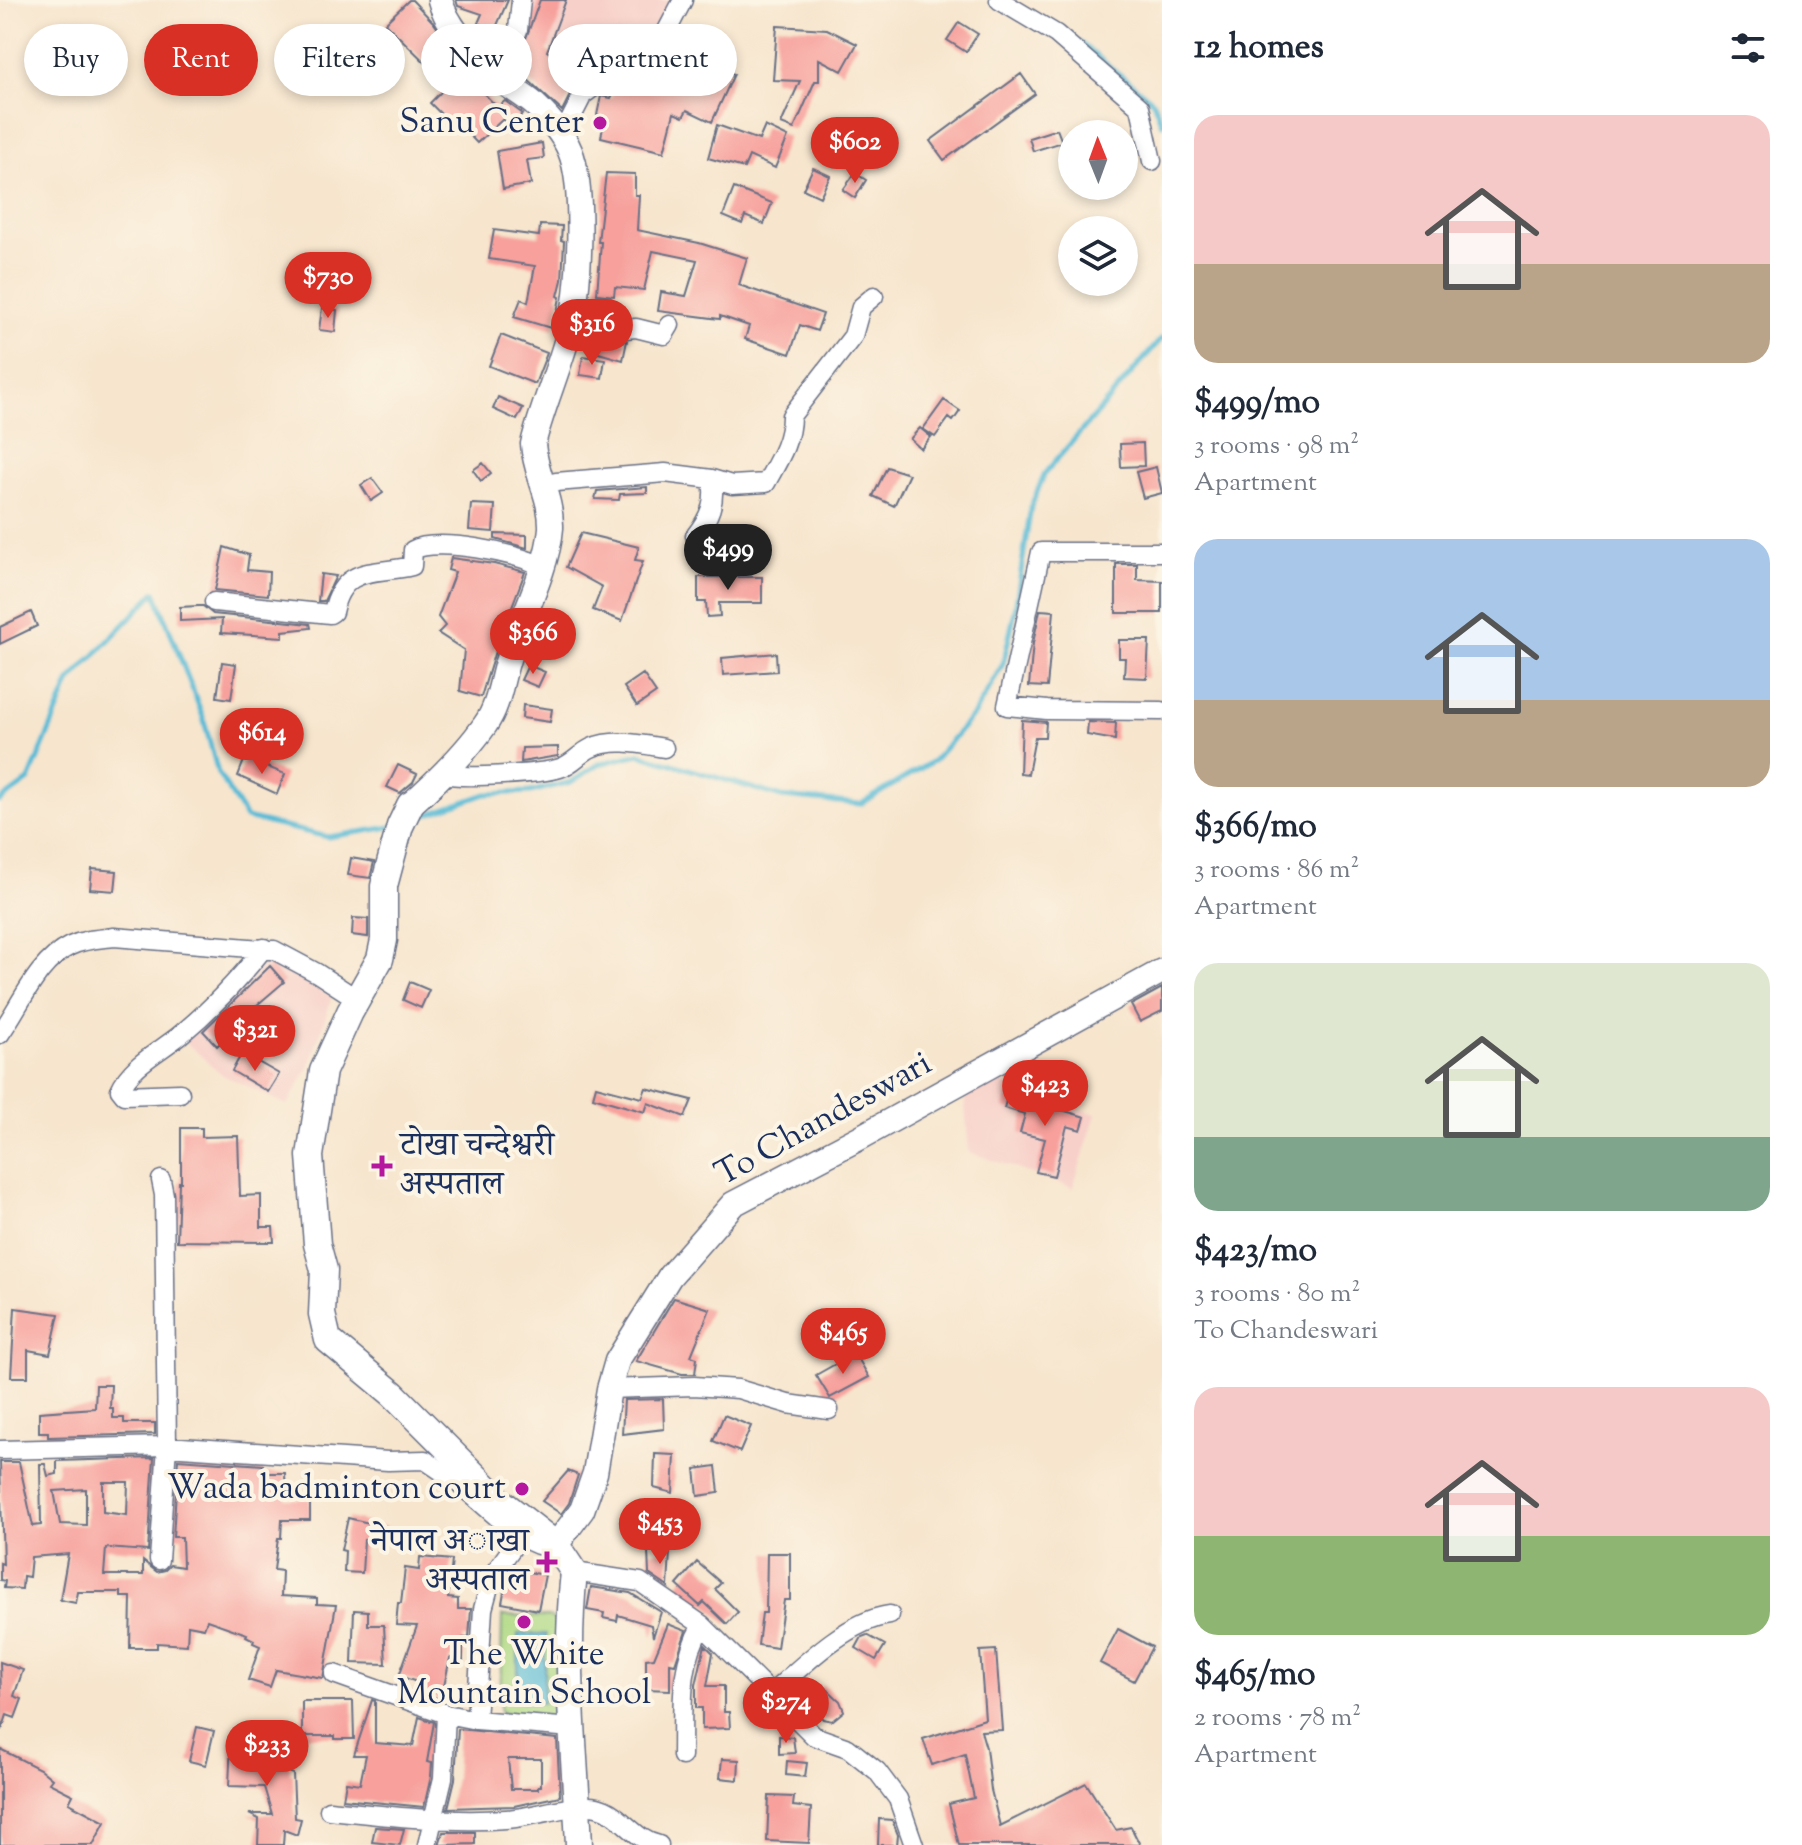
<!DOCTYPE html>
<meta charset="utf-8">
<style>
:root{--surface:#fff;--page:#f2f2f3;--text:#1f2937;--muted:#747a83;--accent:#d93025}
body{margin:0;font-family:"Sorts Mill Goudy","Noto Serif Devanagari",serif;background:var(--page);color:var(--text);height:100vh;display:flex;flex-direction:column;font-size:30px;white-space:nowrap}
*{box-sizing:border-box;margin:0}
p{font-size:26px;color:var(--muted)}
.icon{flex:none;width:44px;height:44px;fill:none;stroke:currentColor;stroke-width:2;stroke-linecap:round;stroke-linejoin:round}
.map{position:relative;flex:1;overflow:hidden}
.panel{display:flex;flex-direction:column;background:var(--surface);width:640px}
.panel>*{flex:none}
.hud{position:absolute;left:24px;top:24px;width:760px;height:72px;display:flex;gap:16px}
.needle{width:52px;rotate:359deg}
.fabs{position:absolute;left:1058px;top:120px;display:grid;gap:16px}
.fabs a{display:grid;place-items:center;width:80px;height:80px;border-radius:50%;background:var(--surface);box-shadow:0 4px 12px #0003;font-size:40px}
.price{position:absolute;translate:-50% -68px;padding:0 18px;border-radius:28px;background:var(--accent);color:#fff;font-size:26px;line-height:52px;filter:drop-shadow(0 2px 4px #0008)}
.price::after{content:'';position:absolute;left:50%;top:48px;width:24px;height:18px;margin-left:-12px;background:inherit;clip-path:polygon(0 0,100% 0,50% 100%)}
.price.selected{background:#222;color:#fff}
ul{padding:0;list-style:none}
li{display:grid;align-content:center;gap:16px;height:424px;padding:0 32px}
li span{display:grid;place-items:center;height:248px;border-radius:24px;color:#555}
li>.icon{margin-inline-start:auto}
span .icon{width:144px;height:144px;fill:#fffc;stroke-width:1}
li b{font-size:34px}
h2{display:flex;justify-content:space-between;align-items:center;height:96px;padding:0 32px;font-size:34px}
.chip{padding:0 28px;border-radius:36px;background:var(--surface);box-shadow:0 4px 12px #0003;font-size:28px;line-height:72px}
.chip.selected{background:var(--accent);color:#fff}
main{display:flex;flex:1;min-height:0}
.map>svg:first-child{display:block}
.built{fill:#f7d0c9}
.green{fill:#afd984;stroke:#658471;stroke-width:2}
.water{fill:#58bbd6;stroke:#3a759a;stroke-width:2}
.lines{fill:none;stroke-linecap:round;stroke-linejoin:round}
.stream{stroke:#58bbd6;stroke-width:5}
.building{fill:#f7a09c;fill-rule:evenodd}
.minor-casing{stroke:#686f85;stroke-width:21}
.tertiary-casing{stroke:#686f85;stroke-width:27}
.secondary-casing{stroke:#686f85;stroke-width:29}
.minor{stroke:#fff;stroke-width:18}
.tertiary{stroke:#fff;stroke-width:24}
.secondary{stroke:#fff;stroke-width:26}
.poi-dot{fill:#b5179e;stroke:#fcf5e5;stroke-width:3}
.labels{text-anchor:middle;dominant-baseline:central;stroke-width:8;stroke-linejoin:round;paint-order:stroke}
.poi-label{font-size:34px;fill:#1b2f5e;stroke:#fcf5e5;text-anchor:end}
.street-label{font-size:34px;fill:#1b2f5e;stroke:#fcf5e5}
</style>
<main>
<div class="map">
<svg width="1162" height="1845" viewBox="0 0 1162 1845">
<rect width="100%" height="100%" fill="#fcf5e5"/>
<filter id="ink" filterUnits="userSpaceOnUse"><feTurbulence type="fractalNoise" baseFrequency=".0125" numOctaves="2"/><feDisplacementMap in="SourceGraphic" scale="16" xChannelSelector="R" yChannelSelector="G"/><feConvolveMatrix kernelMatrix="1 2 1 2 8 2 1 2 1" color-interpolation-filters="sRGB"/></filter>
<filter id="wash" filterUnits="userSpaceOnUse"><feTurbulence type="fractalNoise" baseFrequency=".006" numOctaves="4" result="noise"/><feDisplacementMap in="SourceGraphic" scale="32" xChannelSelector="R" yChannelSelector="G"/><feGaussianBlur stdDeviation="1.8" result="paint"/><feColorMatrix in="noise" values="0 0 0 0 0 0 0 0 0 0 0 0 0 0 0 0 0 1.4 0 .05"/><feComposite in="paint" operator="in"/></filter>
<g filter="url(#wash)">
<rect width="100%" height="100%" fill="#f7e5cd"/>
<path class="built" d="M528 0H671L674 3 646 44 609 63 594 80 526 32Z
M266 962 332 997 310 1065 287 1105 223 1075 184 1041 240 983Z
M988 1079 1096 1114 1073 1188 969 1152 964 1094Z"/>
<path class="green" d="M502 1616 549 1617 556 1621 561 1639 559 1721 500 1712Z"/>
<path class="water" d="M518 1634H546L543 1703 518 1701Z"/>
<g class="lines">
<path class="stream" d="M1080 43 1153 101 1162 124
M0 801 29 780 70 681 155 592 203 717 218 773 246 818 328 837 391 827
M412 820 486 794 530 792 571 782 599 764 639 754 782 797 861 804 933 761 974 714 1003 664 1015 611 1031 506 1045 473 1162 338"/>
</g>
<g id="blocks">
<path class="building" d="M409 0H412L433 22 464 65 460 69 497 107 505 101 523 114 508 125 503 119 477 143 458 123 454 127 430 103 448 85 385 23Z
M456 0H508L495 30 478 23 482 14 458 6Z
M540 0H566L547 51 585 77 573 89 562 111 515 68Z
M959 22 978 34 966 52 947 40Z
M777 26 827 29 857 44 842 71 819 59V81H815L794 129 781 124 800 81 773 80Z
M689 33 712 40 706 62 734 74 712 122 687 110 683 117 674 113 664 152 601 137 605 118 597 115 601 96 611 98 617 86 625 83 638 90 643 80 650 82 656 61 662 55 680 60Z
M1021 74 1035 94 944 160 930 141Z
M717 125 759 140 765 126 788 137 775 168 749 156 744 168 708 158Z
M1057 129 1062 142 1033 151 1029 138Z
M542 143 544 158 527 160 531 184 503 189 497 151Z
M813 168 830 176 820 197 803 189Z
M606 173 635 174V195H639L637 230 699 243 747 258 739 285 823 314 817 331 800 325 790 354 745 339 749 326 720 316V319L658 311 661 292 686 296 697 260 653 251 644 290 615 287 614 296 597 294 601 242H598Z
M855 173 866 180 855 198 843 190Z
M734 188 772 203 764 224 745 216 742 224 723 216Z
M540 225 562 226 561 240 564 241 562 280 558 296 560 297 554 329 514 317 521 299 528 302 535 266 489 259 494 230 539 236Z
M322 308 337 310 335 332 319 330Z
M501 335 547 353 535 384 489 366Z
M627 341 623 360 595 352 597 344Z
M583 356 605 359 602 378 580 375Z
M498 397 523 408 517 420 493 409Z
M944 400 960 411 953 421 949 418 935 437 923 429Z
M920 428 931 437 921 449 910 439Z
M1143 443 1144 466 1121 467 1120 444Z
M483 463 491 473 481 481 473 470Z
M887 467 909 474 894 506 873 496Z
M1156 467 1162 493 1143 498 1136 472Z
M372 478 383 493 371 501 361 485Z
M647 487V493L620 494 619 500 595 499 597 491Z
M471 504 495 505 493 532 469 530Z
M581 533 639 547 635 560 643 561 622 621 593 610 602 587 566 567Z
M495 534 527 535V548L495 539Z
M224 547 249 555 247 570 269 572 268 595 215 590Z
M451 558 494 564 525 572 495 651 481 697 460 691 464 650 438 633 445 626 438 617 455 572 448 570Z
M1116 564H1137V580L1162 581V613H1116Z
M321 574 336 576 324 601H318Z
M698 577H762V603H719L720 616 707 617 706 602H698Z
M198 606H203L213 614 310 624 311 628 283 631V637L221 633 222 619 180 621V607Z
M1040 610 1054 611 1047 687 1029 686 1033 643Z
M31 612 37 626 0 644V627Z
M537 632 550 641 541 652 529 644Z
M1119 640H1149L1147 678 1124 677 1125 658H1119Z
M776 653 777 671 723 675 722 658Z
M222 662 236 664 231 699 217 697Z
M528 665 545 672 538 687 521 680Z
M643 674 656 693 637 706 624 687Z
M523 705 552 709 550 722 522 718Z
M1022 720 1046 722 1045 737H1035L1028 774 1020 773Z
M1088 722 1116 723 1115 740 1087 735Z
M558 747V756L521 762 522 748Z
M245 758 285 774 277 794 238 776Z
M398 765 417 774 413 782 400 793 387 787Z
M351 858 374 862 370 878 348 875Z
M92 869 117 871 115 891 90 889Z
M353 918 368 919V937L352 935Z
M270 966 284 982 243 1017 246 1019 217 1046 203 1031Z
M410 982 429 990 421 1008 403 1000Z
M1162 988V1011L1140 1022 1131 1005Z
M242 1053 279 1074 268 1092 232 1071Z
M596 1086 642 1098 646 1088 692 1100 685 1117 648 1103 645 1112 593 1097Z
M1008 1094 1085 1117 1081 1130 1067 1126 1054 1176 1036 1172 1045 1139 1020 1133 1025 1114 1004 1108Z
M181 1128H202V1137L238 1136 240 1196 261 1195V1227H273L274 1242 177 1241 179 1182H181Z
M674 1298 710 1309 691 1356 697 1358 695 1374H682L636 1361Z
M15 1308 59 1314 50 1354 28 1350V1377H11Z
M855 1353 869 1377 830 1398 816 1375Z
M96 1385H111L110 1408H113V1418H124V1423H155V1434L48 1437V1432H39V1412L95 1408Z
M663 1399 664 1429 622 1434 624 1400Z
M724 1415 751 1426 740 1452 713 1441Z
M655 1454 675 1455 673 1493 654 1488Z
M154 1458 148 1551 106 1548 104 1575H143V1561L157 1572 165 1570 170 1565 183 1567 182 1537H173L178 1459 263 1465V1473H285L286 1499H310V1520H282L281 1538H278L274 1570 282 1571 281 1596 317 1598V1604L336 1605 323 1678 276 1670 270 1687 248 1680 260 1646 253 1643 254 1640 246 1636 247 1634 207 1620 204 1628 188 1625 187 1645 157 1643V1648H130L131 1597H121V1592H78L76 1603 60 1600 68 1554 31 1557 29 1577 23 1576 22 1589 4 1588 5 1581 0 1580V1563L3 1564 0 1462H19L33 1526 41 1525 40 1464H45L48 1476 57 1474V1461ZM103 1482H128L127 1515 103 1512ZM86 1489V1525L60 1524 54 1491Z
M716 1466 719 1493 698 1496 695 1469Z
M568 1471 578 1475 569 1503 561 1514 542 1501Z
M348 1518 386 1527 382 1544 364 1539 362 1573 344 1572 345 1551 341 1550Z
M648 1551H670L668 1587 649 1574Z
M767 1553H790V1600H784L777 1648 758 1645 762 1613H766Z
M420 1557 452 1560 448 1598 458 1599V1609H471L469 1638H463V1660L450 1658 441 1700 419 1691 420 1683 399 1676 417 1626 396 1625 398 1603H401L405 1568 419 1570Z
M697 1562 721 1583 715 1589 738 1612 727 1624 704 1602 700 1606 677 1585Z
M512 1569 545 1575 538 1610 502 1603 507 1576Z
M591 1587 630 1593 661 1612 653 1637 651 1625 618 1615 617 1621 603 1618 604 1613 587 1610Z
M354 1610 368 1611V1625H384L386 1664 352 1663Z
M668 1624 686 1631 675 1664 670 1663V1690L646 1689V1659L654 1658Z
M1118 1629 1152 1647 1134 1681 1100 1663Z
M867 1635 885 1645 876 1660 856 1648 862 1637Z
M705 1645 713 1653 707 1686H724V1712H729L730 1728 702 1729V1708H696V1685Z
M996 1650 1002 1730 981 1731 986 1748 991 1790 1000 1826 1086 1783 1116 1830 1131 1827 1140 1845H959L949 1804 974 1798 965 1754 932 1765 923 1739 985 1719 980 1651Z
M0 1662 23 1670 14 1696 22 1699 15 1718 7 1715 2 1730Z
M823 1685 840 1701 844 1711 832 1721 823 1719 807 1702Z
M372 1700 375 1701V1743L413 1746 419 1717 434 1722 427 1762 432 1763 431 1776 424 1807 343 1799 346 1782 360 1784 366 1755H354Z
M302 1701H353L354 1739H335V1736H302Z
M197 1727 214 1731 206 1765 189 1761Z
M458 1729 557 1739 560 1796 514 1806 448 1808 455 1779ZM508 1759H541V1786H538V1789H511Z
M779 1736 793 1737 795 1753 779 1754Z
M231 1740 257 1742 256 1750 288 1751 290 1773 293 1774 295 1818 301 1819 297 1835 284 1830 283 1845H258L259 1819 249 1814H272L264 1787 229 1786Z
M0 1749 40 1769 52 1779 49 1783 73 1795 69 1803 105 1822 93 1845H0Z
M722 1759 739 1760 738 1780 720 1778Z
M787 1761 807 1763 805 1777 786 1775Z
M769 1796 794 1797 793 1806 811 1808 809 1843 767 1841Z
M879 1819 892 1820 898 1835 897 1845H878Z
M375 1827 404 1829 400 1845 372 1842Z
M443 1832H475V1844L439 1845Z"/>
</g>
</g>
<g filter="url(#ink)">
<use href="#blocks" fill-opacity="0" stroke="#686f85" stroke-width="2"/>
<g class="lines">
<g class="minor-casing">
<path id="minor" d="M999 0 1056 34 1140 107 1152 161
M498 78 518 30 521 0
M562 136 583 95 606 78 631 68 663 38 683 0
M569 331 582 333 636 328 664 335 670 325
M543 487 556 482 665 473 712 479 732 485 766 483C778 461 791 442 791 416L853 336 861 307 874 296
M695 536C710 517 716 502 712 479
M1162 552H1041L1007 706 1047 710 1162 711
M214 602 330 614 333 612C343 564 375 575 412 566L413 550C436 537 517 553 541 566
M444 774C463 779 541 774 560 768 573 764 580 753 591 748 613 738 641 744 664 748
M0 1034C21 1005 37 962 70 946 84 939 99 939 114 937L274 950 317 973 357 999
M180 1093 124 1095 120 1090C131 1065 159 1052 180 1035 209 1011 240 978 264 948
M609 1389 694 1386 738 1389 788 1404 829 1410
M0 1450 167 1446 388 1461 425 1460 456 1481 520 1537 538 1545H555
M159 1560 167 1446 164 1195 161 1180
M574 1572 640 1582 702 1625 814 1736 848 1748 877 1771 898 1799 914 1845
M334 1674 446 1714 476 1720 572 1728
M771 1694C802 1666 848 1620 890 1615
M476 1720 483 1609 492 1576 520 1537
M682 1756C683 1710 678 1665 702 1625
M329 1810C388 1816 447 1823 506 1819 530 1818 576 1802 597 1807 622 1813 632 1839 659 1845
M427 1845 443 1778 446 1714"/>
</g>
<g class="tertiary-casing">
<path id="tertiary" d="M410 805C437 781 464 755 485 725 500 704 501 679 509 656 522 618 548 567 551 528 552 499 535 473 533 444 543 405 560 367 570 328 580 290 585 187 570 151 563 134 547 116 533 103 522 94 509 87 498 78 479 60 446 26 440 0
M556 1545 582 1510 595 1473 609 1389 617 1361 670 1276 733 1204 861 1137 1162 971"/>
</g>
<g class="secondary-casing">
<path id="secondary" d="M410 805 400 826 384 886V940L380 959 350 1012 323 1071 310 1156 317 1244 324 1270 322 1314 328 1340 393 1394 501 1502 556 1545 574 1572C564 1663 575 1754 579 1845"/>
</g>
<use href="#minor" class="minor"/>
<use href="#tertiary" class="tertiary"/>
<use href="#secondary" class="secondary"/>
</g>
</g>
<g class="poi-dot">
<circle cx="600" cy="123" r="8"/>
<path d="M378 1154h8v8h8v8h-8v8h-8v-8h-8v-8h8z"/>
<circle cx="522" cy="1489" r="8"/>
<path d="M543 1550h8v8h8v8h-8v8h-8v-8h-8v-8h8z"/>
<circle cx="524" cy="1622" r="8"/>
</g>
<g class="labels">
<g class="poi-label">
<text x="584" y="123">Sanu Center</text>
<text x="400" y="1146" text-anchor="start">टोखा चन्देश्वरी<tspan x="400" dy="39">अस्पताल</tspan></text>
<text x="506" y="1489">Wada badminton court</text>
<text x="529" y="1542">नेपाल अाखा<tspan x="529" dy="39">अस्पताल</tspan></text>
<text x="524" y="1655" text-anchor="middle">The White<tspan x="524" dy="39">Mountain School</tspan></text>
</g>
<g class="street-label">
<text transform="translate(824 1120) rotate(-29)">To Chandeswari</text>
</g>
</g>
</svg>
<div class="fabs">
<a><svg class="needle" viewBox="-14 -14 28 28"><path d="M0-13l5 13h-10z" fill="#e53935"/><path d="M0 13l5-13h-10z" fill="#747a83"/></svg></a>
<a><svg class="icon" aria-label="layers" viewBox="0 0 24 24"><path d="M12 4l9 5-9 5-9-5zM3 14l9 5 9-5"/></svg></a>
</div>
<b class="price" style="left:855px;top:185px">$602</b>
<b class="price" style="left:328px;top:320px">$730</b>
<b class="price" style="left:592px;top:367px">$316</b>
<b class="price selected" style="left:728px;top:592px">$499</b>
<b class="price" style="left:533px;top:676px">$366</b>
<b class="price" style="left:262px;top:776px">$614</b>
<b class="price" style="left:255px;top:1073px">$321</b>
<b class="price" style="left:1045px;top:1128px">$423</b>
<b class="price" style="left:843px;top:1376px">$465</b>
<b class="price" style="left:660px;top:1566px">$453</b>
<b class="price" style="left:786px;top:1745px">$274</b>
<b class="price" style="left:267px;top:1788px">$233</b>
<div class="hud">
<a class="chip">Buy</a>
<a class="chip selected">Rent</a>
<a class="chip">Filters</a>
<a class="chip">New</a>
<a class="chip">Apartment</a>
</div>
</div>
<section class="panel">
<h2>12 homes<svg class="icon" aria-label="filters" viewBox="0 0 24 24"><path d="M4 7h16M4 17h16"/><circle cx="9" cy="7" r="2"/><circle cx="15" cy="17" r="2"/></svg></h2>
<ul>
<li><span style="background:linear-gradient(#f6c9c9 60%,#b9a48a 0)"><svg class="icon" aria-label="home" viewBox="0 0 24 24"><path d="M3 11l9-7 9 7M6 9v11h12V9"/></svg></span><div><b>$499/mo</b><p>3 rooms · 98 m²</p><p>Apartment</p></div></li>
<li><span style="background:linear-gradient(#a9c7e8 65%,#b9a48a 0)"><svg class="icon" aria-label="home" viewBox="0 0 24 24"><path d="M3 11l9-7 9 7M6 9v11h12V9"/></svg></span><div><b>$366/mo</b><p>3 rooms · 86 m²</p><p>Apartment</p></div></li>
<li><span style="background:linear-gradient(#dfe7d0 70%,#7fa58c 0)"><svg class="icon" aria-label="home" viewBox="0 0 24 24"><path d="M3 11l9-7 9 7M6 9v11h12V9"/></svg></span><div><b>$423/mo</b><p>3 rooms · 80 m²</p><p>To Chandeswari</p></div></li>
<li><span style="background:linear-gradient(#f6c9c9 60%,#8fb573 0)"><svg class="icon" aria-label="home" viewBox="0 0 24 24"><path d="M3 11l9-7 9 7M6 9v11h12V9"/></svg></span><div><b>$465/mo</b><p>2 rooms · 78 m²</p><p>Apartment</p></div></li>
</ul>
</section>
</main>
